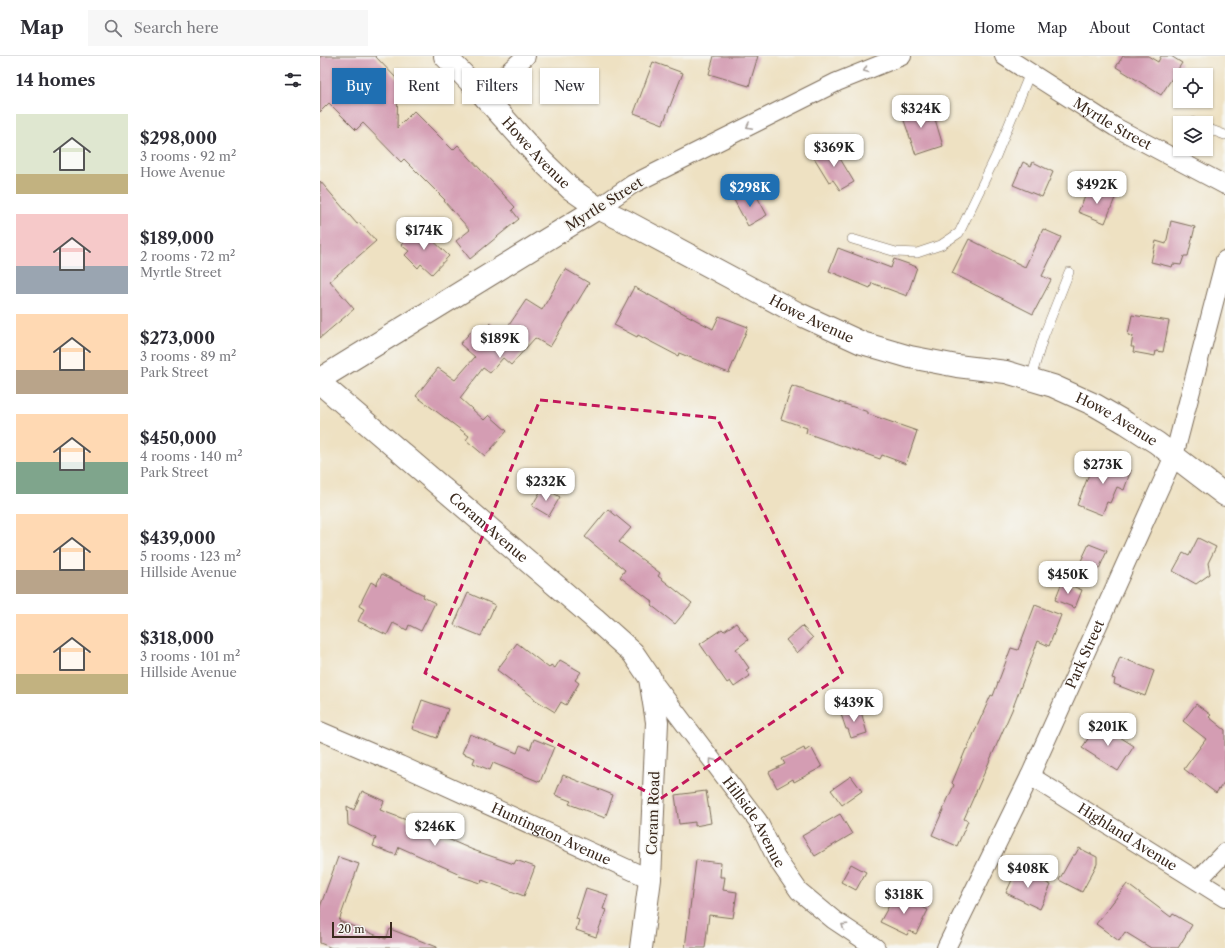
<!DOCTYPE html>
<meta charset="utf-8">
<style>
:root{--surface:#fff;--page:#f7f7f7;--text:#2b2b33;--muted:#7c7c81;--line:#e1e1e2;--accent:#1f6fb2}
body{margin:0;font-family:"Libre Caslon Text",serif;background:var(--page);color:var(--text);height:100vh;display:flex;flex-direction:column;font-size:15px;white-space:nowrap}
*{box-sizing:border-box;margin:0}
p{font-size:13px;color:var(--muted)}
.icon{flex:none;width:22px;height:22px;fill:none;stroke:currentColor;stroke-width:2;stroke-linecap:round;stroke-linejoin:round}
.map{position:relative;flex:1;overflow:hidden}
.panel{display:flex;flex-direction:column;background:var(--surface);width:320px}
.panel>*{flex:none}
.guide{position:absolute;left:12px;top:12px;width:380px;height:36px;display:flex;gap:8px}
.buttons{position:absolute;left:853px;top:12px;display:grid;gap:8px}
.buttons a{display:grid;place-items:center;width:40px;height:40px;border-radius:0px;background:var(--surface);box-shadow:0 1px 3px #0004;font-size:20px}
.scale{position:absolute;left:12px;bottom:10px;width:60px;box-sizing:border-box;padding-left:4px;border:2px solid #3b2a1e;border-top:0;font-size:11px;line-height:14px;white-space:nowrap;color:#3b2a1e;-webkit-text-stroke:3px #f6f6f2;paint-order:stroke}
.price{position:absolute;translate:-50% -34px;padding:0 9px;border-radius:8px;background:#fff;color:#222;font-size:13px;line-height:26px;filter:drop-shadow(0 1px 2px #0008)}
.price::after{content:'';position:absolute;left:50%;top:24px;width:12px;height:9px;margin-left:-6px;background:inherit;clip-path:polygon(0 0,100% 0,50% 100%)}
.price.on{background:var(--accent);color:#fff}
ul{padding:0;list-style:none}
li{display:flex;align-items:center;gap:12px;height:100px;padding:0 16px}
li span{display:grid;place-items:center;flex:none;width:112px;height:80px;border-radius:0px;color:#555}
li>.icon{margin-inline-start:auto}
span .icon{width:48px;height:48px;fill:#fffc;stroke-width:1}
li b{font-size:17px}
h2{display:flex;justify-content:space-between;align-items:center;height:48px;padding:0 16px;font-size:17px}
.chip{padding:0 14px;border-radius:0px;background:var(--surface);box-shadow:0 1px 3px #0004;font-size:14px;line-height:36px}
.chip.on{background:var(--accent);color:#fff}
header{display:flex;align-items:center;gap:24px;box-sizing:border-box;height:56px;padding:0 20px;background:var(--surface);border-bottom:1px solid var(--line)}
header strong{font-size:19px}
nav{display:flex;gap:22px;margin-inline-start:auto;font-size:14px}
.search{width:280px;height:36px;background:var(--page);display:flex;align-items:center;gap:10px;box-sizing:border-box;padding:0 14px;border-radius:0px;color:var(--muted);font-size:15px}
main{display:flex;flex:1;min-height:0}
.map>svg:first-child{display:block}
.building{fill:#d49db3}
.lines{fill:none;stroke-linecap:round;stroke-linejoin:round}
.service-casing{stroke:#7a6a57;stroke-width:10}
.minor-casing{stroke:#7a6a57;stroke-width:20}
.tertiary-casing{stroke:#7a6a57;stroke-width:24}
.secondary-casing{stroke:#7a6a57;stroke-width:24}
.service{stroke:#fff;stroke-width:9}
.minor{stroke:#fff;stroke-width:18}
.tertiary{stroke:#fff;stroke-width:22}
.secondary{stroke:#fff;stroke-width:22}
.oneway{stroke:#a79f9a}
.marked{fill:none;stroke:#c2185b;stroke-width:3;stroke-dasharray:8 5;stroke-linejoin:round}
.labels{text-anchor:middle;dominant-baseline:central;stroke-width:3.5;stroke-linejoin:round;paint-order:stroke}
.street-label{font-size:14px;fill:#3b2a1e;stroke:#f6f6f2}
</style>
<header>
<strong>Map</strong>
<div class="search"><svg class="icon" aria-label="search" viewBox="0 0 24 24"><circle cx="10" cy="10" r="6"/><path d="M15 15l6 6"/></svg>Search here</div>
<nav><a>Home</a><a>Map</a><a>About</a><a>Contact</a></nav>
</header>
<main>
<section class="panel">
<h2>14 homes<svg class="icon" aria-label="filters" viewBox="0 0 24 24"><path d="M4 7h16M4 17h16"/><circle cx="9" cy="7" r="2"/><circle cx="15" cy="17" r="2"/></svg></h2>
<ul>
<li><span style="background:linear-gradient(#dfe7d0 75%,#c2b280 0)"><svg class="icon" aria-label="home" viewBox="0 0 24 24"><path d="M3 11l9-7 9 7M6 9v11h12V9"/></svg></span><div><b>$298,000</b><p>3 rooms · 92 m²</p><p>Howe Avenue</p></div></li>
<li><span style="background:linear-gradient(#f6c9c9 65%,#9aa5b1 0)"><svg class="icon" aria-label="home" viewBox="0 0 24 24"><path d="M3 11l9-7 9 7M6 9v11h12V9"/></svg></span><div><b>$189,000</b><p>2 rooms · 72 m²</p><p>Myrtle Street</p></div></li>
<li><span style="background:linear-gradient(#ffd9b3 70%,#b9a48a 0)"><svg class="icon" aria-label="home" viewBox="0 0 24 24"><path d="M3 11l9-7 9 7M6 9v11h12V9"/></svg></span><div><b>$273,000</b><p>3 rooms · 89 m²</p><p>Park Street</p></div></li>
<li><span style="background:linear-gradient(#ffd9b3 60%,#7fa58c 0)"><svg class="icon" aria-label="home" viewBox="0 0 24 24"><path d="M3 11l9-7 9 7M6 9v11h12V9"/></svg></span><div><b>$450,000</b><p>4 rooms · 140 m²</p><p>Park Street</p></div></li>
<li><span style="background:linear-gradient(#ffd9b3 70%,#b9a48a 0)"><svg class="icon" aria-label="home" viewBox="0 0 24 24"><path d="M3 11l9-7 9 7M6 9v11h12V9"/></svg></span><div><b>$439,000</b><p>5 rooms · 123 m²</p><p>Hillside Avenue</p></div></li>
<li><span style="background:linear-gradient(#ffd9b3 75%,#c2b280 0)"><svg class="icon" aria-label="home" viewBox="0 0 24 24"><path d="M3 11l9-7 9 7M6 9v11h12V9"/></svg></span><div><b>$318,000</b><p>3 rooms · 101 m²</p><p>Hillside Avenue</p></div></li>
</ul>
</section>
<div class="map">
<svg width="905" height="892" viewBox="0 0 905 892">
<rect width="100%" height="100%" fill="#f6f6f2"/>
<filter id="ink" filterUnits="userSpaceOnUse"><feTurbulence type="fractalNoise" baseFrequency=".025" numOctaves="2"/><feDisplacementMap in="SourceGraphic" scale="8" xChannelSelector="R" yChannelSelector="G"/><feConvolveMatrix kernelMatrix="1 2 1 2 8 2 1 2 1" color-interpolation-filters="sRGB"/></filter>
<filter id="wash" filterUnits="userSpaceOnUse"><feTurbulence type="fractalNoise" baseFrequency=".012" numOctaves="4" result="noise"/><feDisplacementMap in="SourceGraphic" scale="16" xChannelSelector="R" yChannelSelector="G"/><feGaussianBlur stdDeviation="0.9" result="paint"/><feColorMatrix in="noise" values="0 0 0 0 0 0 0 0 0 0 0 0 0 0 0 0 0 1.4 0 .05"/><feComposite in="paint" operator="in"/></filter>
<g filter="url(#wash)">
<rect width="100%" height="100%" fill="#eee1c2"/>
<g id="blocks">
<path class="building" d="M0 0H55L78 24 77 72 94 55 133 94 138 89 195 151 192 154 199 163 150 203 136 185 150 174 124 145 125 144 84 103 81 106 43 67 36 74 9 47 0 56Z
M394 0H438L429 30 389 18Z
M803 0H828L838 6 841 0H851L862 7 841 39 796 11Z
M333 6 363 17 343 68 314 57Z
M602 46 608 66 615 63 623 90 596 99 580 53Z
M512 89 534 126 520 134 513 124 509 126 493 100Z
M703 106 711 110 713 106 733 116 722 141 693 129Z
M0 125 37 168 40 167 56 185 10 225 34 253 0 282Z
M769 132 795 142 785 167 758 156Z
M433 133 447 159 428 170 414 144Z
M851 165 875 171 868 200H864L861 209 853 208 852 211 831 206 836 185 846 188Z
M99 171 129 200 112 218 101 208 98 212 85 199 89 195 81 189Z
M723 173 741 181 722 220 731 224 713 258 632 217 649 183 705 211Z
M518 192 571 212 574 203 597 211 587 240 552 227 550 232 509 215Z
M245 213 269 227 230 291 215 282 191 309 183 302 170 317 163 312 140 342 164 364 169 359 187 375 165 400 146 384 149 380 96 340 118 312 135 324 155 301 140 288 155 271 162 276 170 267 183 278 206 244 222 254Z
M314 231 393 273 399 260 428 271 409 317 359 297 358 300 318 279 317 281 294 269Z
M812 259 849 265 843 296 836 295 835 300 813 296 814 291H811L813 280 808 279Z
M472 330 548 356V358L597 375 586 408 562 399 560 403 486 377 487 372 461 363Z
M776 400 811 414 804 434 797 431 790 447 787 446 782 459 757 449Z
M223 431 240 441 229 460 212 450Z
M288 453 311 472 299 486 340 517 338 520 372 547 355 568 331 549 333 546 300 521 305 514 265 481Z
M878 482 896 491 888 507 890 518 876 528 853 515 863 497 869 500Z
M769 488 787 495 779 513 761 505Z
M62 518 104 539 103 541 115 547 101 575 89 569 87 574 73 567 67 579 38 565 44 553 39 550 51 526 56 529Z
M742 526 762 534 755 552 735 544Z
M148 537 175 549 161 580 134 569Z
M715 549 741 559 729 590 718 585 692 654 644 763 648 765 637 790 612 779 634 729 632 727 646 693H647L671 639 673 640 691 592 698 594Z
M416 567 428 584 416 593 429 612 426 614 430 620 414 631 410 625 407 627 380 588 402 573 404 575Z
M482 570 493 582 477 597 466 584Z
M197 587 229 612 231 609 235 612 240 604 261 616 255 624 259 627 246 649 241 646 235 656 214 643V642L177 614Z
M800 601 834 615 825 640 794 628 795 623 792 622Z
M102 644 128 653 117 682 92 673Z
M876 648 891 659 889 661 905 674V725L896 737 864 713 886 683 863 665Z
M540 652 547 677 531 682 528 673H526L521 658Z
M778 667 814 690 798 715 762 692Z
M150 678 197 697 200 689 210 693 214 683 234 691 220 726 173 707 170 714 153 707 155 702 142 697Z
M491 691 502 711 474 726 473 723 457 732 449 716 465 708 462 703 484 692 485 695Z
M243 719 293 739 285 762 249 748 251 745 235 739Z
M531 720 542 735 522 749 511 734Z
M42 735 64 745 60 754 89 765V766L153 794 194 808 196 804 215 811 204 840 162 824 161 827 139 820 140 818 79 791 76 799 53 790 56 782 28 769 27 750 34 754Z
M386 735 391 767 375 770V766L359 768 355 739Z
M520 758 532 778 495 800 482 780Z
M759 792 777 801V808L762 836 739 824 753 799H755Z
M18 801 39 808 19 865 66 883 70 873 117 891V892H12L0 887V851Z
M376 804 401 807 400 821H405L403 834 417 836 413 862 389 859 385 892H365Z
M531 808 546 816 536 834 521 826Z
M697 813 731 829 720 853 686 837Z
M807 828 851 861 853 858 872 869 858 892H831L805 876 799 885 776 868Z
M266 832 288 839 283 853 286 854 276 881 256 874 259 864 256 863Z
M576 837 608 854 596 878 589 875 587 879 560 866Z"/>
</g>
</g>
<g filter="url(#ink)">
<use href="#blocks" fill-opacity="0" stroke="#7a6a57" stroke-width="1"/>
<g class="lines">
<g class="service-casing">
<path id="service" d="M872 66 874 67
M886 72 905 79
M532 183 576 196 597 197 621 189 639 177 676 100 710 17
M711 322 724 279 749 216"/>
</g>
<g class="minor-casing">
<g id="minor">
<path id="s1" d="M684 0 795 71 905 129"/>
<path d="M163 39 206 0"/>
<path d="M278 152 313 128 517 26 582 0"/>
<path id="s2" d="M330 622 438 765 456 802 479 835 514 864 556 892"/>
<path id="s3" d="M0 675 80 709 330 823"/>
<path id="s4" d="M710 720 905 842"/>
<path d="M878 824 905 796"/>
<path id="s5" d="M626 892 710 720 854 400 905 204"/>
</g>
</g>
<g class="tertiary-casing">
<g id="tertiary">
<path d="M0 323 278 152"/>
<path id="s6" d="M0 327 274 562 313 597 330 622 337 666 330 823 321 892"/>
</g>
</g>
<g class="secondary-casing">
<g id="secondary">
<path id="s7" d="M125 0 163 39 223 106 251 133 278 152 307 166 477 257 542 287 590 301 637 310 686 316 733 330 775 349 806 367 837 387 905 439"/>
</g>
</g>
<use href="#service" class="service"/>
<use href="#minor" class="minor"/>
<use href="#tertiary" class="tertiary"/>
<use href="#secondary" class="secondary"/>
</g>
<defs><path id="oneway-chevron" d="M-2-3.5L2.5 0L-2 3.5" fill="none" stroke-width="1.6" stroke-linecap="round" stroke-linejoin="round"/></defs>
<g class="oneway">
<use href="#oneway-chevron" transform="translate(546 14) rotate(158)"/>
<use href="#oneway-chevron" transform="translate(429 70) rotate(153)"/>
<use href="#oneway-chevron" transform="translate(392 705) rotate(-127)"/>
<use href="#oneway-chevron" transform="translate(524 870) rotate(-146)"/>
</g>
</g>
<path class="marked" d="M220 344 397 362 523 618 340 743 105 617Z"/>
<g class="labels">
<g class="street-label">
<text stroke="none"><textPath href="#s1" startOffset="128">Myrtle Street</textPath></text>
<text stroke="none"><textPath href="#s7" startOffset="133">Howe Avenue</textPath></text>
<text transform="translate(284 148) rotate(-32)">Myrtle Street</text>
<text stroke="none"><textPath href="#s7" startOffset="457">Howe Avenue</textPath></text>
<text stroke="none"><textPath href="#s7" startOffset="781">Howe Avenue</textPath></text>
<text stroke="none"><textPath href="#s6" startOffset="222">Coram Avenue</textPath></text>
<text stroke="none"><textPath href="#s5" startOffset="325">Park Street</textPath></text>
<text transform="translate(333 757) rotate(-88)">Coram Road</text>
<text stroke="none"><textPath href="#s2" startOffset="178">Hillside Avenue</textPath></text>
<text stroke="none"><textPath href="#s3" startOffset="253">Huntington Avenue</textPath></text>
<text stroke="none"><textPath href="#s4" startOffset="115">Highland Avenue</textPath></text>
</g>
</g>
</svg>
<div class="buttons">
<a><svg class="icon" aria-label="locate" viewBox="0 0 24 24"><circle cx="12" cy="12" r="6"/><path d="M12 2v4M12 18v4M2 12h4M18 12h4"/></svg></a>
<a><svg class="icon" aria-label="layers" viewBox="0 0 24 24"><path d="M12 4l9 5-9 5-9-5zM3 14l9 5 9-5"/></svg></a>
</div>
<div class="scale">20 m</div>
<b class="price" style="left:601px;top:73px">$324K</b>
<b class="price" style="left:514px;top:112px">$369K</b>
<b class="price" style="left:777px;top:149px">$492K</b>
<b class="price on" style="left:430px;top:152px">$298K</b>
<b class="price" style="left:104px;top:195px">$174K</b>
<b class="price" style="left:180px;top:303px">$189K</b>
<b class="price" style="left:783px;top:429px">$273K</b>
<b class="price" style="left:226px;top:446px">$232K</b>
<b class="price" style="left:748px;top:539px">$450K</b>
<b class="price" style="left:534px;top:667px">$439K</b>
<b class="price" style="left:788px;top:691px">$201K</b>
<b class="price" style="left:115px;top:791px">$246K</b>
<b class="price" style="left:708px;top:833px">$408K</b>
<b class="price" style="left:584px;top:859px">$318K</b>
<div class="guide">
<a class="chip on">Buy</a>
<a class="chip">Rent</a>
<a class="chip">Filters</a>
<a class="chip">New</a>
</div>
</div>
</main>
